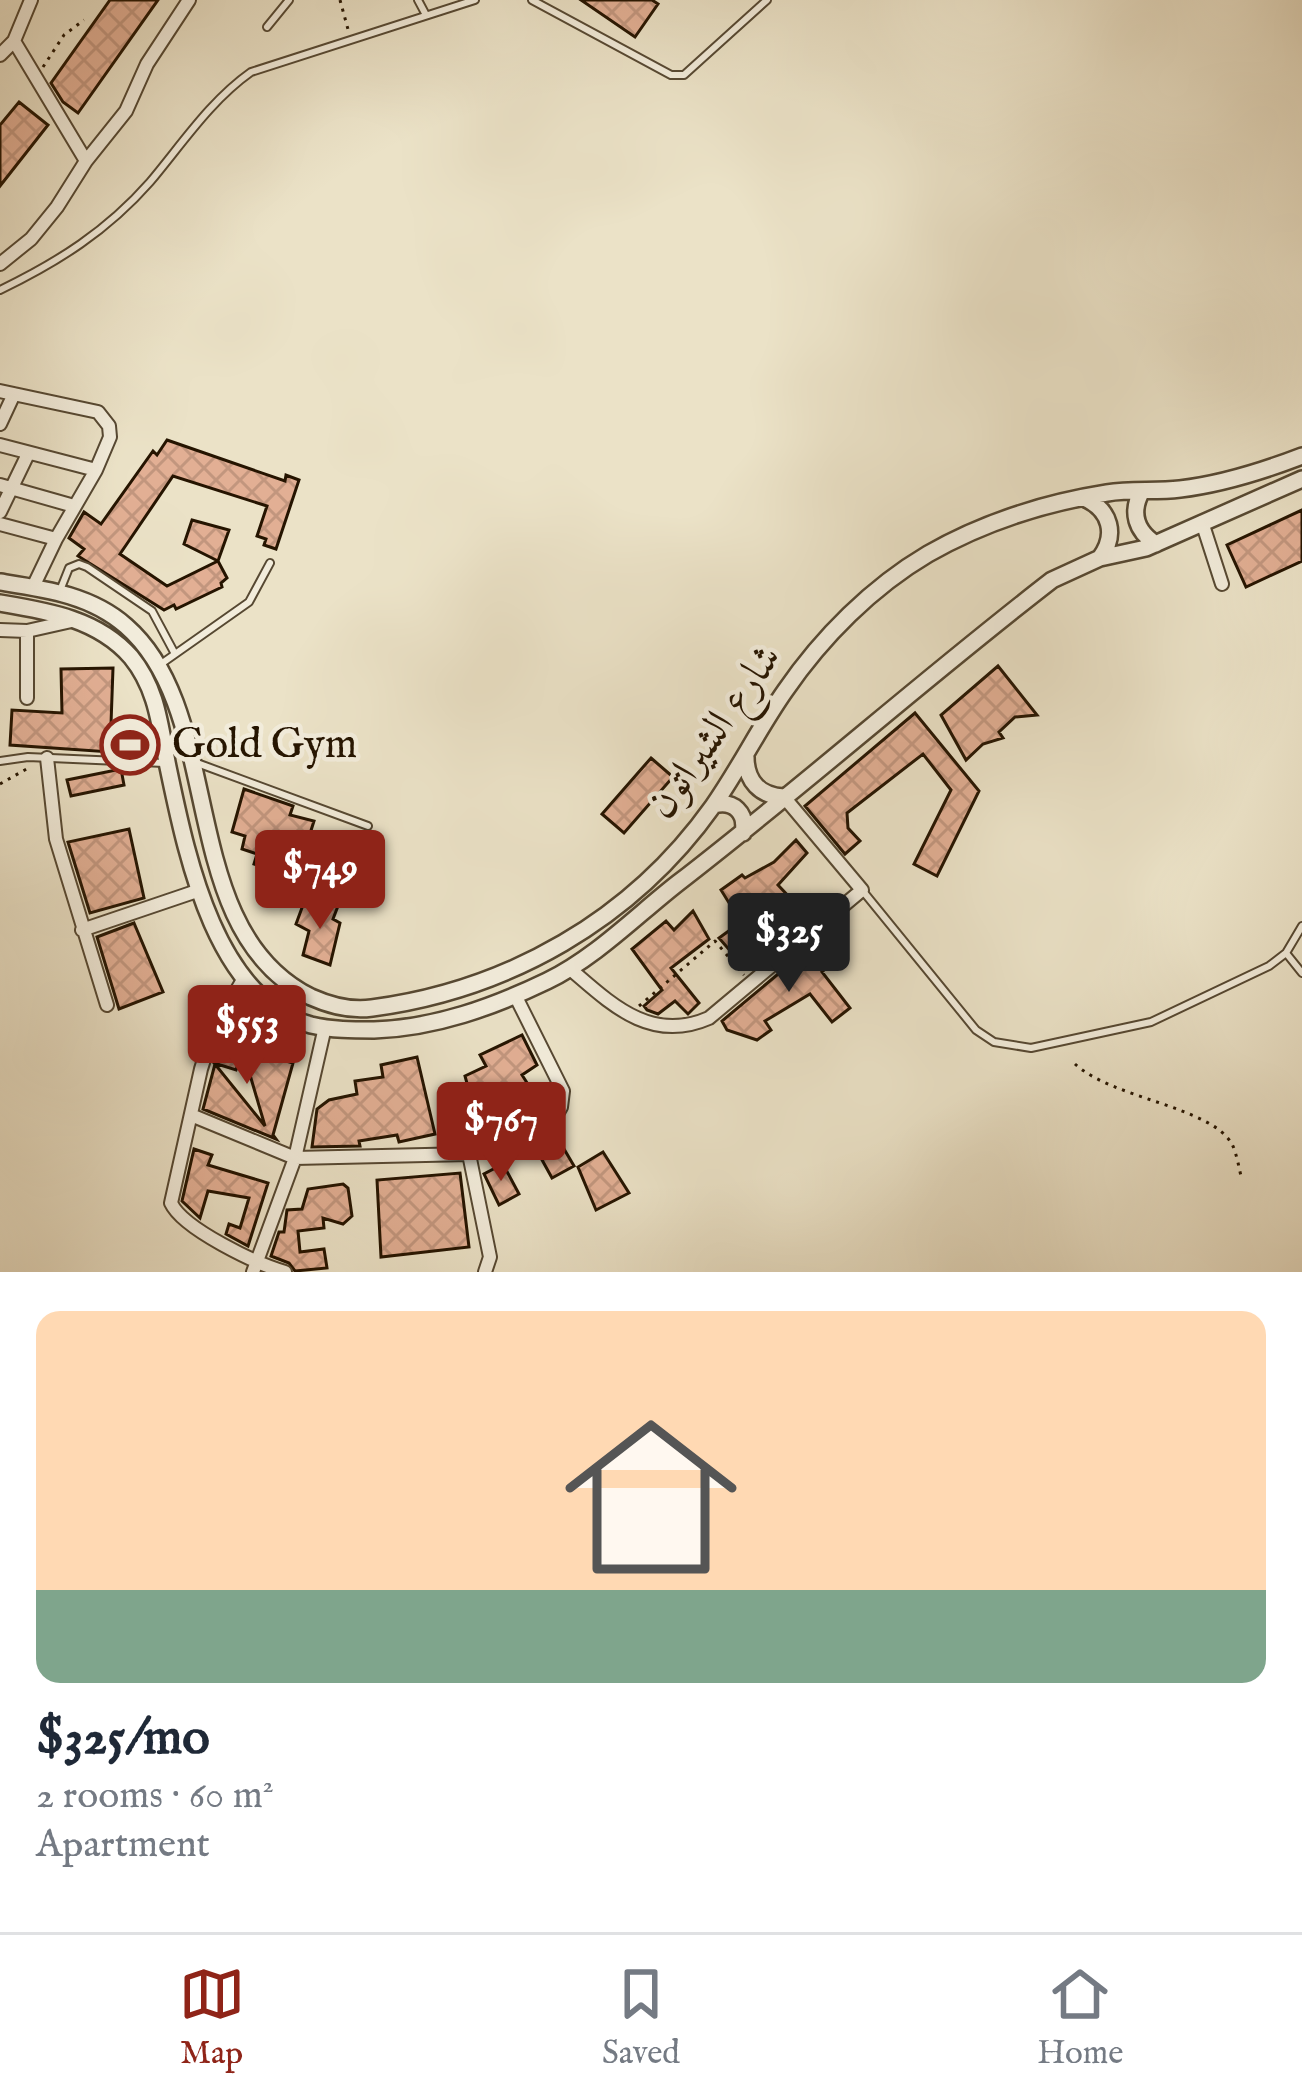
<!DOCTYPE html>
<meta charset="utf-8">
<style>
:root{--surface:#fff;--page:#f6f6f7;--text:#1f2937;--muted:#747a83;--line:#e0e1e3;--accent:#8f2418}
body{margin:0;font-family:"IM FELL English",Amiri,serif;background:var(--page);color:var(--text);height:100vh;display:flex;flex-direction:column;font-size:45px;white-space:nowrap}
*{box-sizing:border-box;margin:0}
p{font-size:39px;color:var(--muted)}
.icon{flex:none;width:66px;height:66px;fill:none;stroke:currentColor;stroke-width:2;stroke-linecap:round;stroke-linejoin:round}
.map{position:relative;height:1272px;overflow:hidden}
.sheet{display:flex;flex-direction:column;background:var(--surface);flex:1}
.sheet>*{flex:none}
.price{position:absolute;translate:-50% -102px;padding:0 27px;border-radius:12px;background:var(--accent);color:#fff;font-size:39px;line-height:78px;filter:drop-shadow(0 3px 6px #0008)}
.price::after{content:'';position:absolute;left:50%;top:72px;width:36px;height:27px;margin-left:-18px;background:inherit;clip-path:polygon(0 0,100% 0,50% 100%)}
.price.current{background:#222;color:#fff}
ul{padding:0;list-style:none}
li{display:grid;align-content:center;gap:24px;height:636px;padding:0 36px}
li+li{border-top:3px solid var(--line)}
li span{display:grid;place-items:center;height:372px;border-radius:24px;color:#555}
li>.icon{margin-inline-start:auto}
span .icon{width:216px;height:216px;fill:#fffc;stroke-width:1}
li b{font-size:51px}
.menu{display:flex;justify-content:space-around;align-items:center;height:168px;border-top:3px solid var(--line);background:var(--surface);font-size:33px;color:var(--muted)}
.menu a{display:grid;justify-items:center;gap:6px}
.menu .current{color:var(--accent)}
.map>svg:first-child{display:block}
.building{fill:url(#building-cross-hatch);stroke:#251400;stroke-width:3;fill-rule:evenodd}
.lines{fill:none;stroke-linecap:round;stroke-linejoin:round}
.service-casing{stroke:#564832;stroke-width:10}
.minor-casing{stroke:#564832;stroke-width:16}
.tertiary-casing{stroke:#564832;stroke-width:20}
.path{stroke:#251400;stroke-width:3;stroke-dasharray:3 6;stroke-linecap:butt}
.service{stroke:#f2ecdb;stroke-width:6}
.minor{stroke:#f2ecdb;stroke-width:12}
.tertiary{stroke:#f2ecdb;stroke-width:15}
.labels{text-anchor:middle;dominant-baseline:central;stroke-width:9;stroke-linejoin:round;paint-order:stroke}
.street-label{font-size:42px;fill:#251400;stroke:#f2ecdb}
.poi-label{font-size:42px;fill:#251400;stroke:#f2ecdb;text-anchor:start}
</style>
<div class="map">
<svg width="1302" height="1272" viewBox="0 0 1302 1272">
<defs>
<pattern id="building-cross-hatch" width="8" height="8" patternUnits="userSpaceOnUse" patternTransform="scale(3)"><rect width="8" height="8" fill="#e2af94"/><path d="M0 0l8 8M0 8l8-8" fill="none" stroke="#c2967e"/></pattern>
</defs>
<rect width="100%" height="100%" fill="#ebe2c7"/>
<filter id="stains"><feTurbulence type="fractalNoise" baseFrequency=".00167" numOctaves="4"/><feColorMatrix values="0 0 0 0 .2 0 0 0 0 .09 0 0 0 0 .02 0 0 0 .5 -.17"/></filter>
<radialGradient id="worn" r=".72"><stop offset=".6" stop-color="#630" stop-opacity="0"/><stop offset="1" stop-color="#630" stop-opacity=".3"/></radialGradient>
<path class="building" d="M110 0H158L78 113 63 102 51 83Z
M581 0H652L658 4 635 37Z
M19 102 48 125 0 186V125Z
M167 440 285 481 286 475 299 480 276 549 264 545 266 539 257 536 267 506 173 476 120 554 167 586 218 561 227 578 221 583 222 587 176 609 174 605 164 610 78 556 84 549 69 538 84 512 101 524 153 451 157 455Z
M1302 510V561L1246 587 1227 545Z
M192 520 229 530 218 561 184 544Z
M998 666 1037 715 1015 717 999 732 1003 738 983 744 966 760 941 715Z
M113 668 110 752 10 745 12 710 62 713 61 669Z
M915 713 979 791 937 876 914 864 951 790 923 754 847 813 848 828 860 841 845 854 805 806Z
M651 758 673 777 624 833 602 814Z
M121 769 124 785 71 796 67 780Z
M244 789 293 806 290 815 314 821 307 843 317 846 308 881 302 879 295 903 285 900 289 887 271 882 275 870 254 864 257 854 242 849 245 836 232 832Z
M129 829 144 898 90 913 68 842Z
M796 840 807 853 778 885 807 916 763 954 759 947 740 962 719 938 741 922 721 890 742 875 745 878 774 862Z
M323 902 338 906 333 919 340 923 330 965 303 955 309 931 296 924 303 905 321 910Z
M693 911 709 939 671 968 699 1003 688 1014 675 1001 658 1014 647 1010 644 1006 662 990 632 949 666 921 674 930Z
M134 923 163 992 119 1009 97 937Z
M820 939 832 963 822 972 850 1008 832 1022 810 994 765 1021 771 1030 757 1040 727 1030 722 1021Z
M223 1034 246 1042 244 1049 293 1063 273 1135 276 1139 203 1109ZM243 1051 265 1126 214 1063 236 1070Z
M522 1035 537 1065 522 1075 544 1109 481 1135 465 1076 486 1066 480 1055Z
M417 1057 435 1134 399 1142 397 1135 359 1141 360 1146 312 1147 317 1109 329 1100 357 1094 355 1081 383 1077 381 1065Z
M557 1137 574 1166 552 1178 536 1149Z
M194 1149 212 1155 208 1165 268 1183 248 1246 226 1234 229 1224 240 1228 249 1198 208 1191 200 1218 182 1201Z
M603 1152 629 1193 596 1210 578 1167Z
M503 1164 519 1194 499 1205 484 1174Z
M460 1173 469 1247 381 1257 377 1180Z
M343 1184 348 1188 352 1216 343 1224 323 1218 324 1228 298 1231 300 1252 324 1249 327 1268 295 1271 289 1263 271 1256 279 1232H284L287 1210 302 1209 308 1189Z"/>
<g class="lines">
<g class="service-casing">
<path id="service" d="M418 0 426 15
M532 0 671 75H684L767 0
M267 27 289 0
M0 290C58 262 107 231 150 182 182 144 210 101 251 72L475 0
M61 588 69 568 79 564 87 567 152 611 175 654
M161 664 249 602 270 563
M0 761 28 757 164 763
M197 763 368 826
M862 890 976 1030 994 1042 1031 1048 1151 1022 1269 966 1286 953 1302 926
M1286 953 1302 973"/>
</g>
<g class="minor-casing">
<path id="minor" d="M14 41 86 161
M0 55 14 41 31 0
M0 264 31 239 57 207 86 161 126 111 147 64 189 0
M0 391 98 412 109 426 110 437 96 470 56 539 33 587
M0 424 14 394
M0 445 96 470
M0 485 74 506
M0 512 28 454
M1202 522 1222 584
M0 524 56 539
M0 630 27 631 76 620
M27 698V631
M47 758 56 839 107 1005
M82 930 200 890
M569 968C610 1003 650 1044 709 1018L862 890 784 797
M244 978 213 1031 201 1069 171 1203C183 1229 257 1264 285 1272
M191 1115 295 1158 469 1154 554 1119 561 1107 563 1091 515 995
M469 1154 490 1257 485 1272
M253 1272 295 1158 325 1027"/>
</g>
<g class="tertiary-casing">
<path id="tertiary" d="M1142 491C1130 512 1136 531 1156 544
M1084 498C1111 510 1117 535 1100 558
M0 582C45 589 91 595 126 626 228 715 174 929 311 997 329 1005 352 1011 372 1008 508 990 632 920 713 806 739 769 759 728 785 691 822 637 872 587 928 554 984 522 1044 503 1107 493 1131 489 1156 492 1180 489 1222 484 1263 471 1302 456
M0 603C48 611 98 619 131 657 158 690 160 728 168 767 186 852 214 999 311 1025 332 1030 353 1030 374 1030 435 1028 493 1007 547 981 595 958 637 915 678 883 805 785 925 678 1052 580L1100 558 1146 548 1302 479
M746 757C746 781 760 796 784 797
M714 805C734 800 747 813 743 833"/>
</g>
<path class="path" d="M340 0 349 33
M43 67 64 35 84 20
M0 784 30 767
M639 1006 715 941 744 975
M1075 1064C1113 1099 1210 1106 1232 1144 1237 1154 1239 1169 1242 1180"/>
<use href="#service" class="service"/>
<use href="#minor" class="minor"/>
<use href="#tertiary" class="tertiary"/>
</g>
<defs>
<g id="stadium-ring" transform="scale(3)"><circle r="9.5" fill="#f2ecdb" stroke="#8f2418" stroke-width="1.5"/><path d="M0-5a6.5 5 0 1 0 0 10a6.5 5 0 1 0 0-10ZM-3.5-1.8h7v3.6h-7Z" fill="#8f2418"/></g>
</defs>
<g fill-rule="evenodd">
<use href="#stadium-ring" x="130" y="745"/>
</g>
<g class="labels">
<g class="street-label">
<text transform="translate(715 732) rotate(-55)">شارع الشيراتون</text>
</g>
<g class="poi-label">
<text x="172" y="745">Gold Gym</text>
</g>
</g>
<rect width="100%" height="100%" filter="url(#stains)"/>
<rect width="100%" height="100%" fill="url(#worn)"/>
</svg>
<b class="price" style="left:320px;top:932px">$749</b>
<b class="price current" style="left:789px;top:995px">$325</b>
<b class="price" style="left:247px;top:1087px">$553</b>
<b class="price" style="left:501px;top:1184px">$767</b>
</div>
<section class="sheet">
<ul>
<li><span style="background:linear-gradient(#ffd9b3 75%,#7fa58c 0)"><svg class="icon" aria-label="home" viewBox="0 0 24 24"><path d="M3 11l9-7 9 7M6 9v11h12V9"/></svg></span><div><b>$325/mo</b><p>2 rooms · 60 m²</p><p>Apartment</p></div></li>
</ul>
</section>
<nav class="menu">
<a class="current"><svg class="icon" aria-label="map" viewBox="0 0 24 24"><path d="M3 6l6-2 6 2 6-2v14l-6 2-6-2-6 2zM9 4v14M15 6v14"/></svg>Map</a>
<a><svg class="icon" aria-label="saved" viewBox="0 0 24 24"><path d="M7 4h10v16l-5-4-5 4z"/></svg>Saved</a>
<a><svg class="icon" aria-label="home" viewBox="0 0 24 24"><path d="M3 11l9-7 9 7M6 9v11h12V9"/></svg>Home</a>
</nav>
